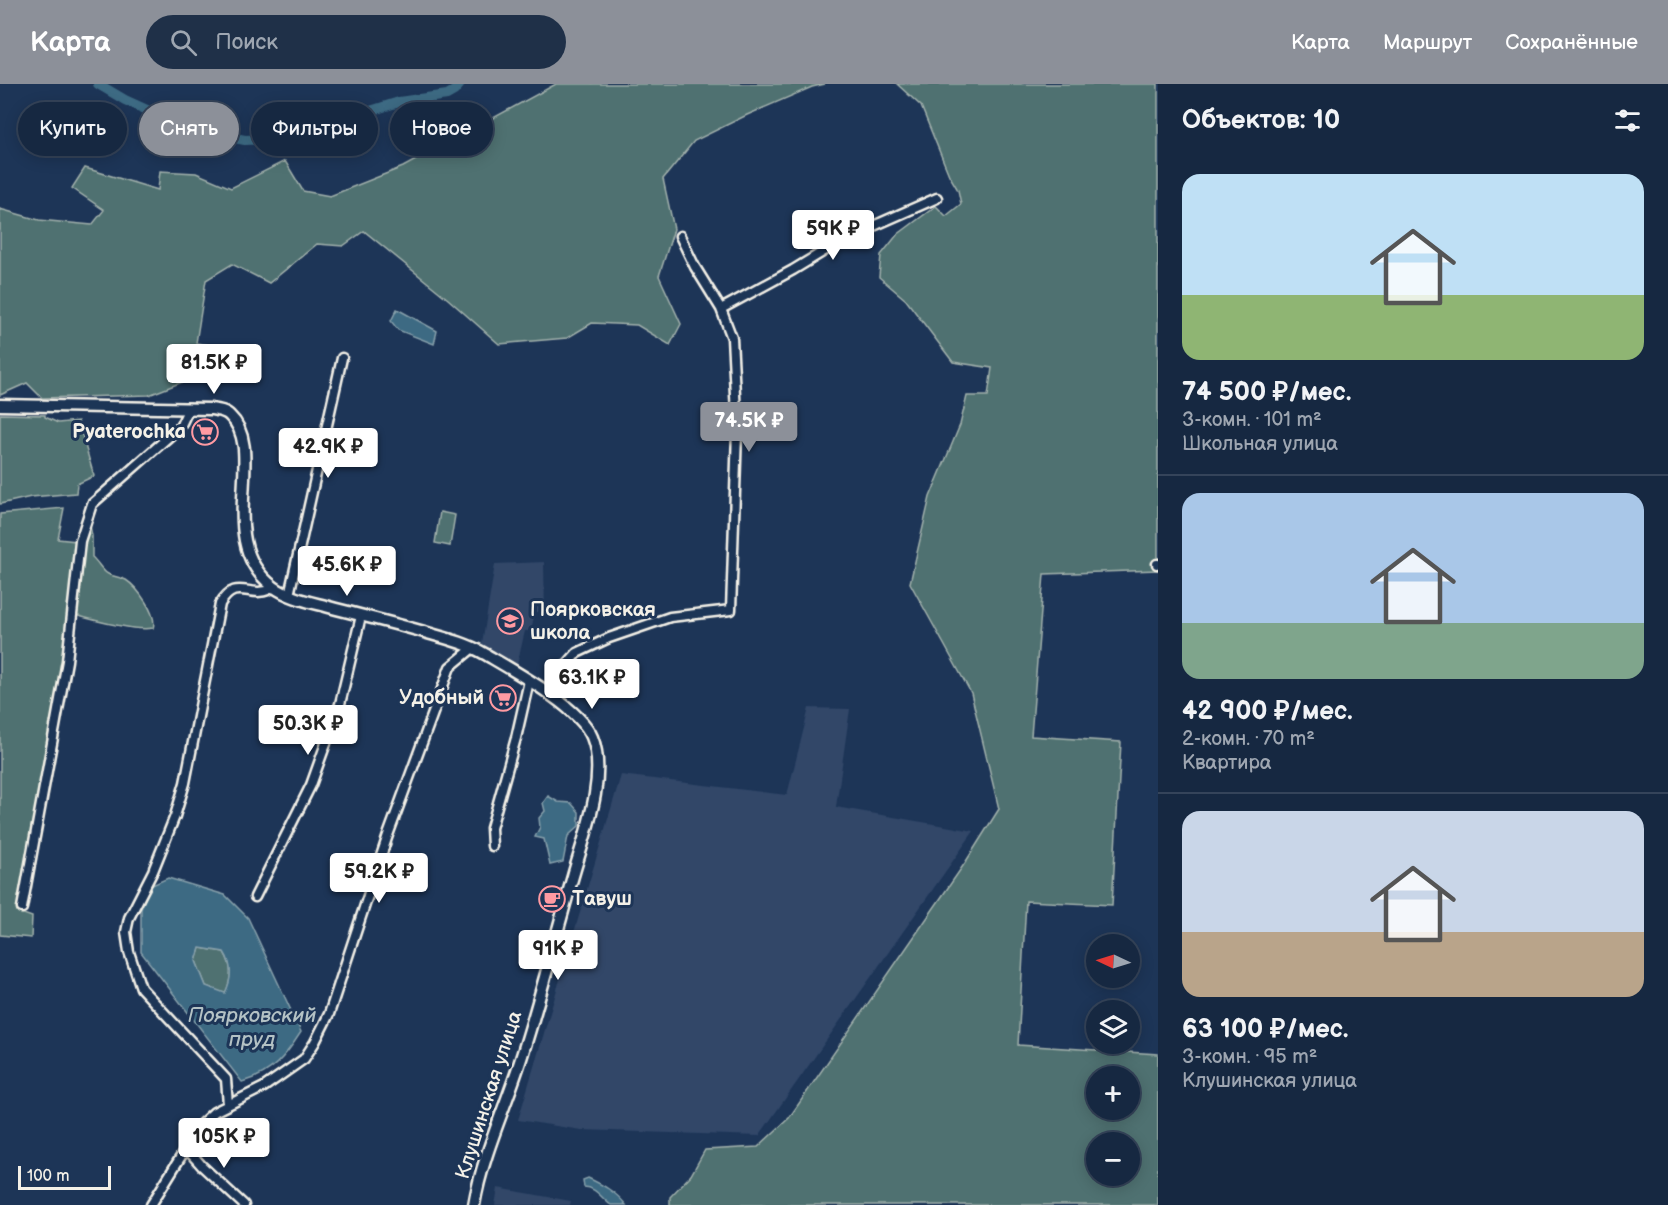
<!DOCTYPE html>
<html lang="ru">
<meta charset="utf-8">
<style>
:root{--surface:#162841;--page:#1f3048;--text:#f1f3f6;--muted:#9ea6b1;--line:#35445a;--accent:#8c9099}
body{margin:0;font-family:"Balsamiq Sans",sans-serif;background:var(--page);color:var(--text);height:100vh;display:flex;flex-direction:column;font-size:22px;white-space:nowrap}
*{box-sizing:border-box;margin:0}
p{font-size:20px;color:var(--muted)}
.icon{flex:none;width:33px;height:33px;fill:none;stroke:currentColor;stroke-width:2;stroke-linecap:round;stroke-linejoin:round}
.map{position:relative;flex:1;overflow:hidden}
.panel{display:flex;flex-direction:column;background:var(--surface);width:510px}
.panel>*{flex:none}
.guide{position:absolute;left:18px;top:18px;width:570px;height:54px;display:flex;gap:12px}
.needle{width:39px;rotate:274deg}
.controls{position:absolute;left:1086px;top:850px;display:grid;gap:12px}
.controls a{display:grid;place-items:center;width:54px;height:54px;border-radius:50%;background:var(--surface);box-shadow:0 3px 15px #0003,0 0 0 2px var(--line);font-size:30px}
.scale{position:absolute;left:18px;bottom:15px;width:93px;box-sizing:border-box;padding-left:6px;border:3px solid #f4f1e8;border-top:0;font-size:16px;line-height:21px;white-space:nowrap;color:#f4f1e8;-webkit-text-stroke:4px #1d3557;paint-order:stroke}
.price{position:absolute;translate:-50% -51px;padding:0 14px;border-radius:6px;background:#fff;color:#222;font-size:20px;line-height:39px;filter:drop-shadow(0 2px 3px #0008)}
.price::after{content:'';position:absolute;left:50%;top:36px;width:18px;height:14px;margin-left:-9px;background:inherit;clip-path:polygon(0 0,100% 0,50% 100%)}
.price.selected{background:var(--accent);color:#fff}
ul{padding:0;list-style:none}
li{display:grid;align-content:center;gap:12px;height:318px;padding:0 24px}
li+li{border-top:2px solid var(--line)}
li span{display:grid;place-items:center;height:186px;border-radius:18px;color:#555}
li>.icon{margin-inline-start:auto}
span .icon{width:108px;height:108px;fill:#fffc;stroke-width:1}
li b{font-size:26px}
h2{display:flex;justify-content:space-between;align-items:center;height:72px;padding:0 24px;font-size:26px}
.chip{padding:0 21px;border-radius:27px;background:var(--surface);box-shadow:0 3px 15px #0003,0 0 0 2px var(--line);font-size:21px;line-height:54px}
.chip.selected{background:var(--accent);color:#fff}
header{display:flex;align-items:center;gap:36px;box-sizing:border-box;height:84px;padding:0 30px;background:var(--accent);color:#fff}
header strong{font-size:28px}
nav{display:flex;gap:33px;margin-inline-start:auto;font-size:21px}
.search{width:420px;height:54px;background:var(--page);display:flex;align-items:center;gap:15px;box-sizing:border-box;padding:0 21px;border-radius:33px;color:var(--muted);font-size:22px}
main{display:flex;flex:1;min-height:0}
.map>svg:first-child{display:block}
.built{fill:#304668}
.green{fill:#4f7171;stroke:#a2b1ac;stroke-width:1.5;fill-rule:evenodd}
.water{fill:#3e6a83;stroke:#87a0ab;stroke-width:1.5;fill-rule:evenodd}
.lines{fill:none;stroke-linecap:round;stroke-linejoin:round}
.river{stroke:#3e6a83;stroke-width:10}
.minor-casing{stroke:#f4f1e8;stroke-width:13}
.major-casing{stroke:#f4f1e8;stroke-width:15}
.minor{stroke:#1d3557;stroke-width:8}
.major{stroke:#1d3557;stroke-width:10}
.labels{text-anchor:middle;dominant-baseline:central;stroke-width:6;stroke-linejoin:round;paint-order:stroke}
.poi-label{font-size:20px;font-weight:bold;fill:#f4f1e8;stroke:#1d3557;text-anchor:end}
.street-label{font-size:20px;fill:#f4f1e8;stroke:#1d3557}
.water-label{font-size:21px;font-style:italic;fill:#b4c2c5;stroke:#1d3557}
</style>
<header>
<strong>Карта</strong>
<div class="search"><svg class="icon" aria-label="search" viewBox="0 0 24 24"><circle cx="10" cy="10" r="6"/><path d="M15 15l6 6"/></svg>Поиск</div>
<nav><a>Карта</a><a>Маршрут</a><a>Сохранённые</a></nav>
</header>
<main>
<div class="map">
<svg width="1158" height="1121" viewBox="0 0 1158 1121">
<rect width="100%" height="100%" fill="#1d3557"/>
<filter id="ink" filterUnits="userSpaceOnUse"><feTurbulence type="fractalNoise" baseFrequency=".0167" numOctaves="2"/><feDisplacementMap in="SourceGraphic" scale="12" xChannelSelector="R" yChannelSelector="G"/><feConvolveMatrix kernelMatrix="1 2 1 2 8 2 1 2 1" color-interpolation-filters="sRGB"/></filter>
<g filter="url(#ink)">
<path class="built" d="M544 478 545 528H535L531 547H525L517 581 482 560 495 480Z
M809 624 850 625 836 723 974 747 759 1052 581 1046 518 1036 621 691 787 711Z
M498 1104 571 1117 570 1121H495Z"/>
<path class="green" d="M556 0H825L812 3 747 31 694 57 663 95 674 145 659 192 681 240 670 261 637 241 592 239 567 254 499 260 448 215 364 147 343 162 317 160 269 199 232 180 206 196 196 259 259 268 149 311 42 314 27 299 0 311V125L39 136 92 141 104 126 72 104 85 84 158 106 160 87 196 89 231 104 285 77 303 107 330 112 403 83Z
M897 0H1158V486L1044 490 1031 652 1121 658 1112 821 1026 817 1018 961 1158 970V1121H670V1113L691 1091 705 1066 758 1063 789 1034 965 779 999 725 971 609 910 499 930 413 960 341 967 312H988L992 284 953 278 906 216 879 193 881 171 897 151 936 122 946 132 961 120 958 106 949 91 921 22ZM1096 993H1130V1026H1096ZM1096 1059H1130V1092H1096Z
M0 330 45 331V333L58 339 78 337 94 392 77 400 76 409 31 413 0 420Z
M64 424 58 455 76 457 64 573 18 828 32 833 31 854 0 851V430Z
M440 428 455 431 450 462 435 459Z
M90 441 92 452V473C98 478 102 487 108 490 114 493 120 493 126 496 137 503 158 531 153 544 137 548 93 536 75 531L87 444Z
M200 864 224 868C233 883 232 894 225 910L206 902 196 877Z"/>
<path class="water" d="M397 225 437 247 434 260 398 246 391 237Z
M548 712 558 718 571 719 579 728V742L568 752 563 778 550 781 544 755 535 753 540 743 539 734 545 727 543 719Z
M168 794 225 811 248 834 301 948C285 973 272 990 242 998L141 868V825L150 802ZM200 864 224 868C233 882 232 895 225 909L206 902 196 877Z
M588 1094C603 1101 616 1108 626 1121H611C602 1115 596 1103 584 1103L583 1096Z"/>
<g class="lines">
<path class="river" d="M98 0 125 16 189 45 245 56 267 55 329 40 399 18 447 11 454 7 460 0"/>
<g class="minor-casing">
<path id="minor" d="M721 225 793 186 844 155 937 114
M1157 480H1158
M289 511 342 274
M559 617 561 587 577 569 609 554 670 533 731 526 737 348 732 254 721 225 695 183 680 152
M492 762 491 744 516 654 529 597
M255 813 311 701 340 620 361 532
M22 824 67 577 80 457 92 420 180 343 189 324
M228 1021 264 1003 304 975 315 958 329 930 387 754 450 583 473 564
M187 1065 202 1082 244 1121
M151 1121 201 1040 214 1028 228 1021 226 995 141 904 129 868 126 848 129 834 153 787 175 732 185 699 220 520C237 491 251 518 274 503"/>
</g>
<g class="major-casing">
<path id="major" d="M0 321 211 325C218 326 226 327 230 332 268 367 212 458 274 503 289 514 311 518 329 523 363 532 397 540 431 550 449 555 468 560 485 570 514 587 580 623 592 653 608 692 584 753 573 792 556 850 542 908 524 965 509 1016 483 1068 474 1121"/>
</g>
<use href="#minor" class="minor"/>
<use href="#major" class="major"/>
</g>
</g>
<defs>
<g id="supermarket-ring" transform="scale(1.35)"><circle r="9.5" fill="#1d3557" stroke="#ff9aa2" stroke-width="1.5"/><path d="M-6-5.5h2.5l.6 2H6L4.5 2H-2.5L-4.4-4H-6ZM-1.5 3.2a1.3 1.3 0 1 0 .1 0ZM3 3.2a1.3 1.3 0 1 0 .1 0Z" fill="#ff9aa2"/></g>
<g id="school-ring" transform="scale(1.35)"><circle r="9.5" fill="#1d3557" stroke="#ff9aa2" stroke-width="1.5"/><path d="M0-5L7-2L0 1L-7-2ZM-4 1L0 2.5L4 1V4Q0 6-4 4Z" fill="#ff9aa2"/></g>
<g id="cafe-ring" transform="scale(1.35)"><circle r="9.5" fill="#1d3557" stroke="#ff9aa2" stroke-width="1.5"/><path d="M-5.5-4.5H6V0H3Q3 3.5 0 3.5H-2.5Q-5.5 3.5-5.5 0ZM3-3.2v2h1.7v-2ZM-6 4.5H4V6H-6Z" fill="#ff9aa2"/></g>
</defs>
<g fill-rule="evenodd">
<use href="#supermarket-ring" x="205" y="348"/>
<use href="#school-ring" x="510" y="537"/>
<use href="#supermarket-ring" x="503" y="614"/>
<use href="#cafe-ring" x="552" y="815"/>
</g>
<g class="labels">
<g class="poi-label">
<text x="186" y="348">Pyaterochka</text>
<text x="530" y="526" text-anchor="start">Поярковская<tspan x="530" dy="23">школа</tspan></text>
<text x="484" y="614">Удобный</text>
<text x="572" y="815" text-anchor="start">Тавуш</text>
</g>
<g class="street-label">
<text transform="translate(489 1011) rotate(-72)">Клушинская улица</text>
</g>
<g class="water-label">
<text x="252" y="931">Поярковский<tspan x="252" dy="24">пруд</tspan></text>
</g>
</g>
</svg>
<div class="controls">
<a><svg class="needle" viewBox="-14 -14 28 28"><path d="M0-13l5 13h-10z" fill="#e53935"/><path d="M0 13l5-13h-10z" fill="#9ea6b1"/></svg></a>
<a><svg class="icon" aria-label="layers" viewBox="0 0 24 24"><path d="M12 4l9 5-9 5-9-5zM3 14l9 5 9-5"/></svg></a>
<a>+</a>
<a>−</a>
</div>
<div class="scale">100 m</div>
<b class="price" style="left:833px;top:177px">59K ₽</b>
<b class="price" style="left:214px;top:311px">81.5K ₽</b>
<b class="price selected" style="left:749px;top:369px">74.5K ₽</b>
<b class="price" style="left:328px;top:395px">42.9K ₽</b>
<b class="price" style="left:347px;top:513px">45.6K ₽</b>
<b class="price" style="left:592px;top:626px">63.1K ₽</b>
<b class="price" style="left:308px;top:672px">50.3K ₽</b>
<b class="price" style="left:379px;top:820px">59.2K ₽</b>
<b class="price" style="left:558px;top:897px">91K ₽</b>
<b class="price" style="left:224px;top:1085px">105K ₽</b>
<div class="guide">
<a class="chip">Купить</a>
<a class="chip selected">Снять</a>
<a class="chip">Фильтры</a>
<a class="chip">Новое</a>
</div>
</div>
<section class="panel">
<h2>Объектов: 10<svg class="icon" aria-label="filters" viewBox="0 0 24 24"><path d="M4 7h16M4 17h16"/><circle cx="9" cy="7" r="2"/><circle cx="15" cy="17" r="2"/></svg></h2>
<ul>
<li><span style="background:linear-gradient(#bfe0f5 65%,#8fb573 0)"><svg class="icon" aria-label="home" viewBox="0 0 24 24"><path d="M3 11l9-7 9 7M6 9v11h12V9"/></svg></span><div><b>74 500 ₽/мес.</b><p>3-комн. · 101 m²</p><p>Школьная улица</p></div></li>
<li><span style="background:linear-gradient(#a9c7e8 70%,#7fa58c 0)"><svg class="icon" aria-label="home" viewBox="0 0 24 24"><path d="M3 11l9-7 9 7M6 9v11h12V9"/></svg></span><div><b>42 900 ₽/мес.</b><p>2-комн. · 70 m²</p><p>Квартира</p></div></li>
<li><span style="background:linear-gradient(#c9d6e8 65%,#b9a48a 0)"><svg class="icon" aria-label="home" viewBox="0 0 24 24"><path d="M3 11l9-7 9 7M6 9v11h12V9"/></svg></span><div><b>63 100 ₽/мес.</b><p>3-комн. · 95 m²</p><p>Клушинская улица</p></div></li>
</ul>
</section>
</main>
